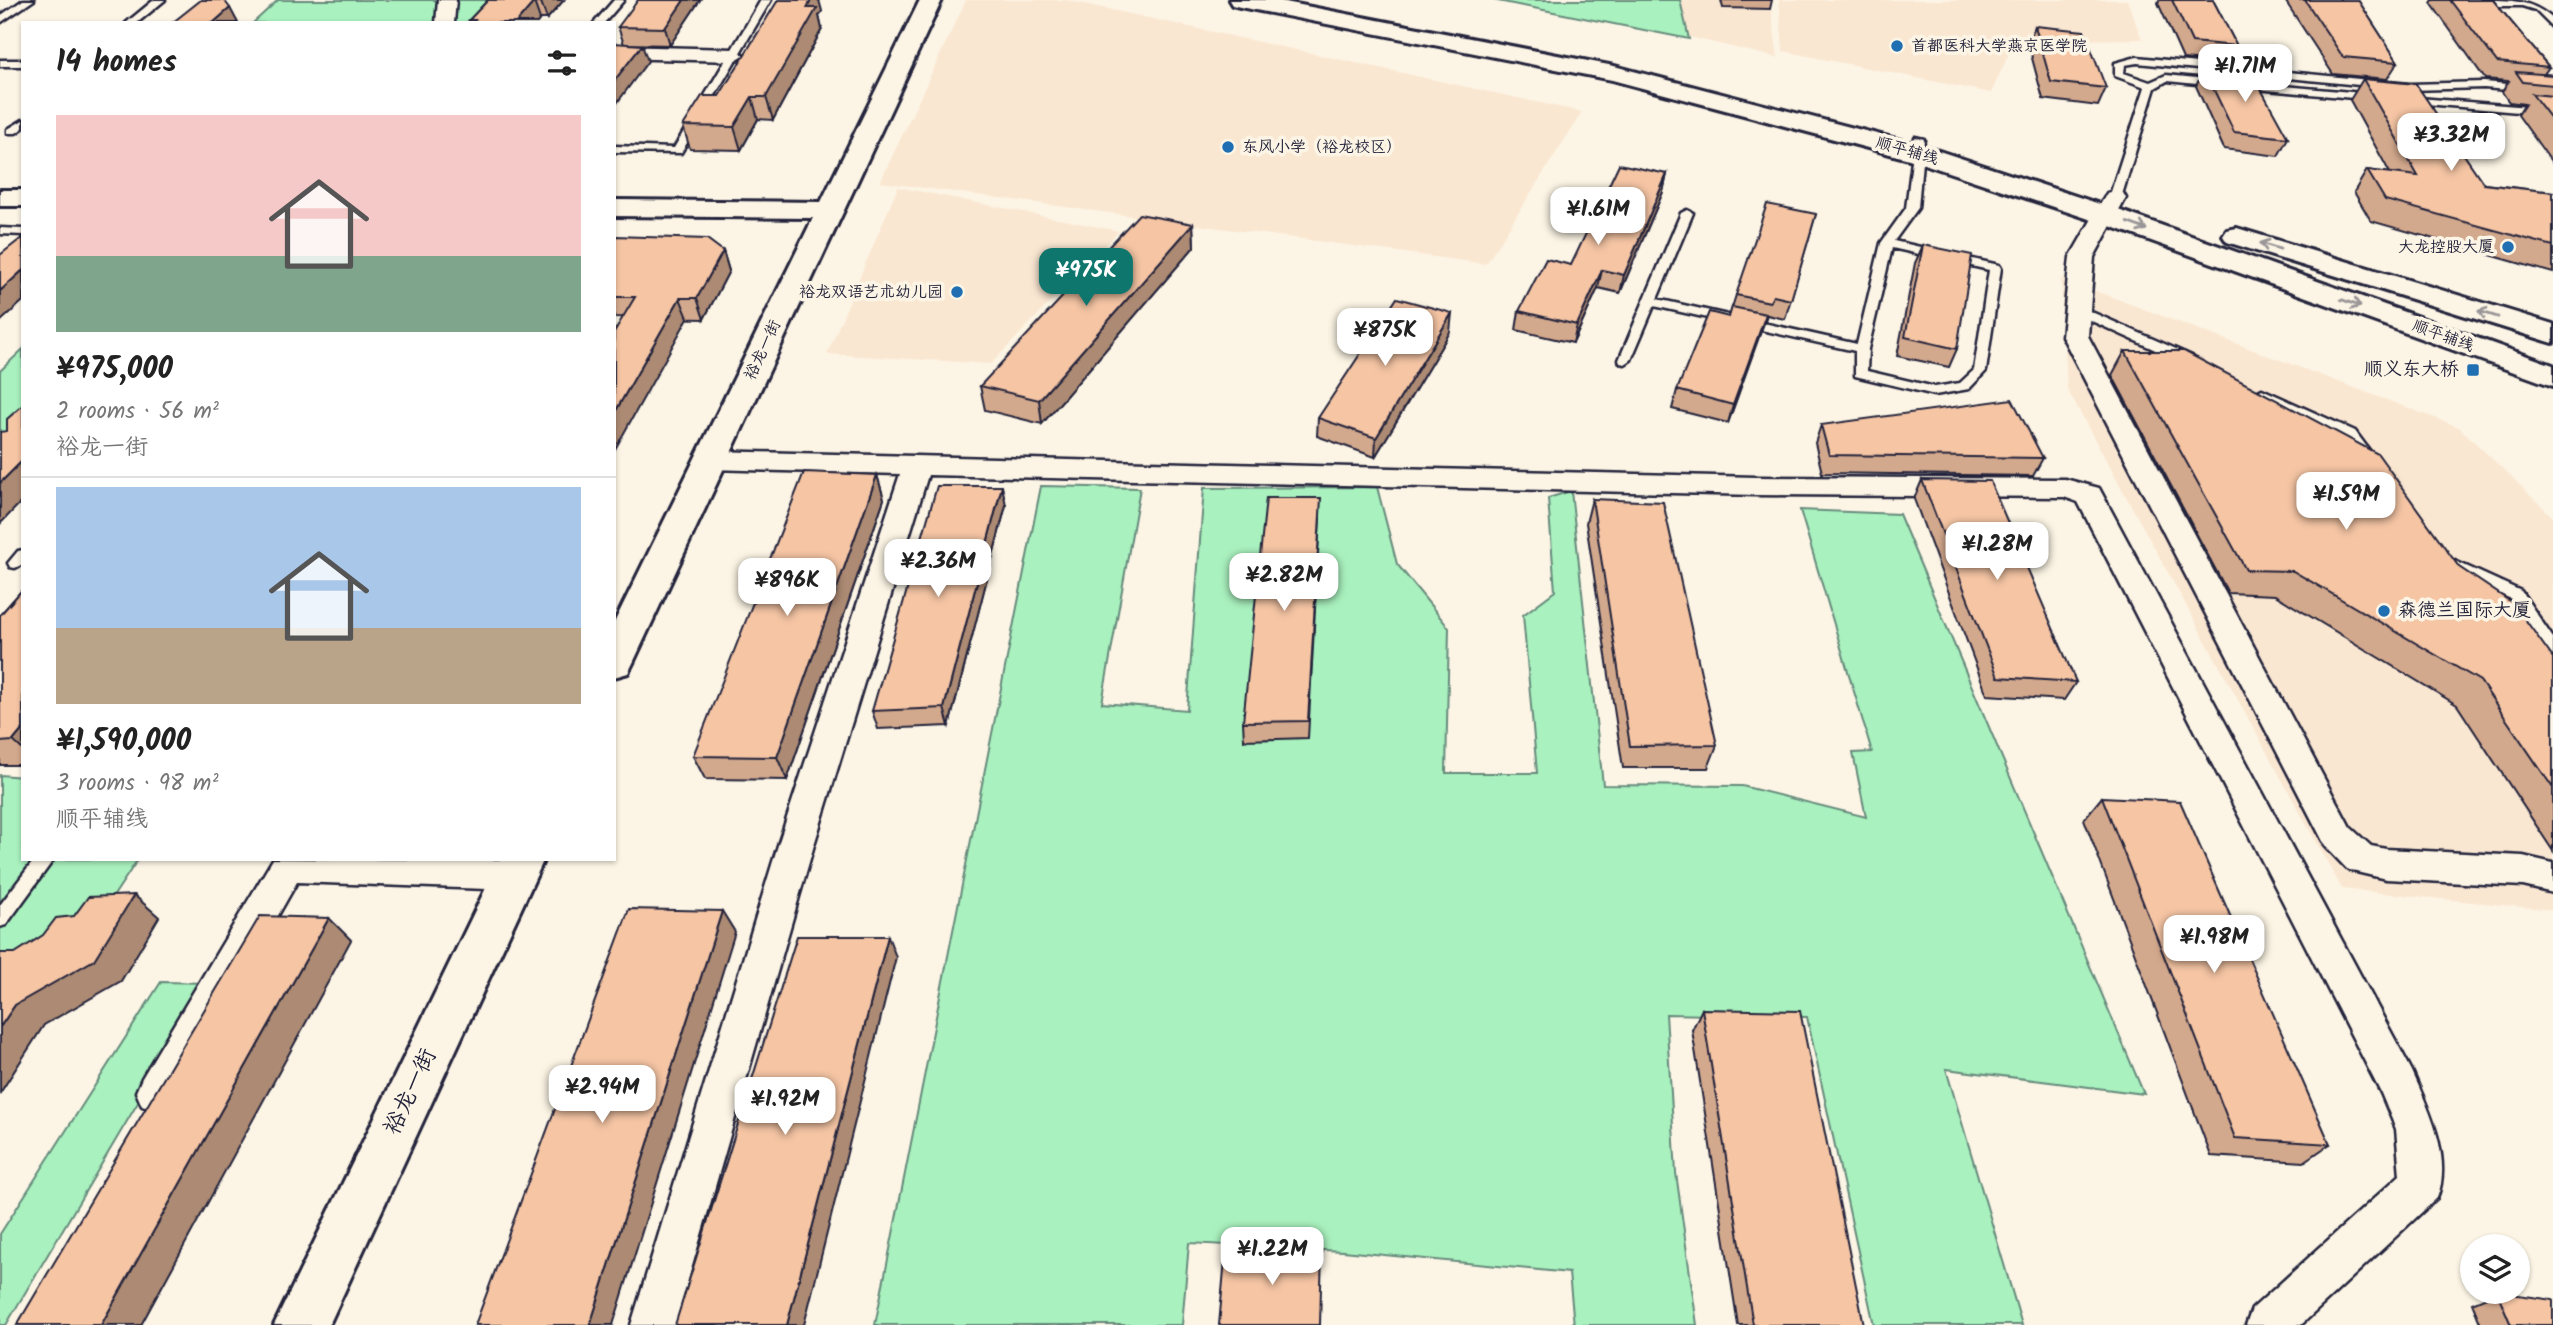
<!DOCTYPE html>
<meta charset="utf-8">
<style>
:root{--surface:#fff;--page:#f2f2f2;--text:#222;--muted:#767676;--line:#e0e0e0;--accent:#0f766e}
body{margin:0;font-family:Kalam,"LXGW WenKai TC",sans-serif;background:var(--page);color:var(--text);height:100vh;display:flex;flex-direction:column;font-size:26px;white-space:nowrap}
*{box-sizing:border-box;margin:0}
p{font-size:23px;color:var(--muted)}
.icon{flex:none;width:38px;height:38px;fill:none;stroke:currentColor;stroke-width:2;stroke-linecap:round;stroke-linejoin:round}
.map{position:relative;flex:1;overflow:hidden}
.sheet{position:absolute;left:21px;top:21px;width:595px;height:840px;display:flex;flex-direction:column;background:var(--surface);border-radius:0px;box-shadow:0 2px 5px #0004}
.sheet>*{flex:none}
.tools{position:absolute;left:2460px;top:1234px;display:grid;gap:14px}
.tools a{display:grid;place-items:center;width:70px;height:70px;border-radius:50%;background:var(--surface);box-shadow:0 2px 5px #0004;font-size:35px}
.price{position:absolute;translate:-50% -60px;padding:0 16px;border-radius:14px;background:#fff;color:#222;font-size:23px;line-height:46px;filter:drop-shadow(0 2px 4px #0008)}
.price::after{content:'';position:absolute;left:50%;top:42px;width:21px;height:16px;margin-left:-10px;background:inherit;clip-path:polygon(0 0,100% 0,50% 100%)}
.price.current{background:var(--accent);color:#fff}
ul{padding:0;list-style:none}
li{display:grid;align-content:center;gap:14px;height:371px;padding:0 35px}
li+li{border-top:2px solid var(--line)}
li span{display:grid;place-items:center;height:217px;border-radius:0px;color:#555}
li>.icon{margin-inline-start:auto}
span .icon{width:126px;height:126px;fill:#fffc;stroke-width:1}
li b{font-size:30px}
h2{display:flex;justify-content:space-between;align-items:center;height:84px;padding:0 35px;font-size:30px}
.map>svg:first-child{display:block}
.built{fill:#fae7d2}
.green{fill:#a9f1be;stroke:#668a7c;stroke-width:2}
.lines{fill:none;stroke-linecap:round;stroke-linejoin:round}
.lane-casing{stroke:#22223b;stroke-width:5}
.street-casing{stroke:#22223b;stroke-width:5}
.secondary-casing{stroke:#22223b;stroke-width:6}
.lane{fill:#fcf5e5;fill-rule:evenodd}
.street{fill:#fcf5e5;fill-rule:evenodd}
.secondary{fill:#fcf5e5;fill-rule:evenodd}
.wall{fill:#d3a98d;stroke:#22223b;stroke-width:2}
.shaded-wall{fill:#ac8a73;stroke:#22223b;stroke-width:2}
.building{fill:#f5c5a4;stroke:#22223b;stroke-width:2}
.oneway{stroke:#9a9698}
.poi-dot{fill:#1f6fb2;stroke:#fcf5e5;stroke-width:2.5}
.labels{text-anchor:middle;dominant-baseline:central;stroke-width:7;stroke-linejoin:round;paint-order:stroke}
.far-poi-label{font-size:16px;fill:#22223b;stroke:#fcf5e5;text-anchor:start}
.far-street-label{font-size:16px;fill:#22223b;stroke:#fcf5e5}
.poi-label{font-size:19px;fill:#22223b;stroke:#fcf5e5;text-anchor:end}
.near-street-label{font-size:23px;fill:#22223b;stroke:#fcf5e5}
</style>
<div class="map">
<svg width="2553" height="1325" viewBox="0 0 2553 1325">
<rect width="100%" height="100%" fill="#fcf5e5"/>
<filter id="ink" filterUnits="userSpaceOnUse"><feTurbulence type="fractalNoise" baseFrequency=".0143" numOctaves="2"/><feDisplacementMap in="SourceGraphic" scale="14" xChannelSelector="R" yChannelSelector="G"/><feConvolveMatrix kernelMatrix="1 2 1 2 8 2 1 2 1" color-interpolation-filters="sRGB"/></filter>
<g filter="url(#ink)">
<path class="built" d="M966 0H1066L1582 112 1486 264 880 182Z
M1532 0H1770L1778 58Z
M1779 0H2127L2142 39 2015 41 1991 93 1783 51Z
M898 187 1119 231 991 364 827 354Z
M2061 278 2459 427 2553 517V910L2342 889 2067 389Z"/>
<path class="green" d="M278 0H504L482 23H253Z
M1493 0H1680L1689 39Z
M23 349V427L0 452V371Z
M1041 486 1140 488 1102 703 1187 710 1204 488 1377 487 1397 564 1449 628 1446 773H1537L1523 615 1555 591 1548 498 1571 491 1603 785 1742 786 1866 817 1853 753 1872 752 1800 510 1899 514 2144 1094 1946 1069 2022 1325H1874L1807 1017 1666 1014 1676 1173 1697 1325H1574L1569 1273 1343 1251 1189 1243 1182 1325H875Z
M0 775 23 777V859H138L101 915 0 985Z
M161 982 209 983 6 1325H0V1234Z"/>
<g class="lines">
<g class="lane-casing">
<path id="lane" d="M23 0H34L0 23V16Z
M154 0H165L137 23H126Z
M614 0H624L604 23H594Z
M761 0H771L681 153 614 152V146L674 148Z
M2482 0C2513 0 2531 0 2553 19V28L2535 10 2522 6H2489L2492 9 2487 12 2477 3Z
M2137 57 2410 84 2484 82 2553 88V94L2484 88 2410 90 2137 63 2125 65 2124 73 2150 82 2166 75 2217 80 2222 83 2217 86 2167 81 2155 88 2121 198 2115 201 2109 198 2145 87 2115 76V63Z
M0 60H23V66H0Z
M2239 82 2374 94 2379 97 2374 100 2235 87V83Z
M2407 97 2553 109V115L2403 102V98Z
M23 120V128L16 133H8V129Z
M1915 137 1924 139 1918 208 1894 241 1999 265 2001 268 1986 371 1969 389 1935 395 1855 376V351L1654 306 1631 360 1625 364 1620 363 1619 360 1681 213 1687 210 1693 213 1657 299 1857 344 1881 243 1906 208ZM1892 248 1989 270 1974 370 1960 383 1935 387 1867 371 1868 349Z
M0 228 23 229V235L0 234Z
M2078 306 2192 356 2193 359 2187 363 2182 362 2074 313 2072 310Z
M2262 389 2355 431 2375 458 2373 461H2363L2345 437 2257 396 2255 393Z
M23 550V564L15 568 10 567 8 563 18 551Z
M2444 556 2521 591 2553 638V656L2547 654 2511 599 2439 565 2437 561Z
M35 859H54L6 925 0 927V905Z"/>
</g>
<g class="street-casing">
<path id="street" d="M438 0H456L454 23H436Z
M614 46 734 49 744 55 734 61 614 58Z
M2115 191 2123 193 2126 198 2094 257 2088 336 2350 827 2371 846 2386 849 2523 856 2553 863V893L2523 886 2386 879 2348 870 2326 847 2062 336 2070 257 2104 198 2107 193Z
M710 451 1756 477 2065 479 2099 488 2412 1071C2428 1108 2453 1158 2437 1198L2301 1325H2246L2252 1309 2400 1175 2396 1129 2381 1093 2078 502 2064 497 1756 495 928 475 814 845 675 1325H631L778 845 900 474 710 469 700 466 696 460 700 454Z
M273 859 514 860 527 864 532 875 527 886 514 890 297 882 170 1106 156 1111 142 1106 136 1092 142 1078Z"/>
</g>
<g class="secondary-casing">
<path id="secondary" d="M920 0H942L633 663 628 673 614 677V623L813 218 614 216V200L821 202Z
M1229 0H1275L1614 66 1927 147 2127 213 2553 365V386L2107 225 1909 159 1612 80 1240 7 1232 5Z
M0 190H23V206H0Z
M2237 228 2553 324V343L2227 242 2223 236 2227 230Z
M500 859H544L329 1325H274Z"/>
</g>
<use href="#lane" class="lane"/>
<use href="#street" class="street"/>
<use href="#secondary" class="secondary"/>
</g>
<path class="wall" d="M488 0H564L547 19H540L537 23H470L469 20Z
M700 0 670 45 624 44 618 27Z
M1721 0H1772L1770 9 1723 8Z
M2159 0H2213L2237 46 2228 63 2183 59 2158 3Z
M2287 0H2358L2398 62 2387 79 2333 74 2286 2Z
M2433 0H2493L2549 67 2544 74 2553 75V164L2518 115 2525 104 2509 102 2502 92 2509 81 2485 79 2431 3Z
M822 11 819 16 822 29 773 120 758 119 741 150 690 149 683 126Z
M2035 26 2106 88 2098 106 2043 99 2028 43Z
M2204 69 2288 138 2278 156 2224 149 2196 86Z
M2363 79 2484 184 2553 192V273L2371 221 2354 192 2367 170 2390 173 2350 100Z
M1667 174 1663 192 1620 293 1598 288 1573 343 1516 330 1519 311 1571 265Z
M1816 214 1785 319 1767 315 1728 423 1672 409 1677 390 1729 317 1736 295Z
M1193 224 1194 247 1042 424 985 410 980 386Z
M614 236 723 251 729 271 704 319 614 317Z
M1923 245 1957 349 1949 367 1897 356 1915 263Z
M1450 332 1375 457 1317 436 1318 418Z
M2125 351 2459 567 2553 658V851L2457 705 2275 595 2228 593 2112 375Z
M1821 425 2043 458 2033 476 1822 473 1815 443Z
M877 475 884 499 787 780 705 779 693 756Z
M1922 480 2076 682 2064 700 1987 695 1914 499Z
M1592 499 1717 745 1708 768H1623L1586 523Z
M1006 505 949 726 878 729 872 711Z
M1320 517 1308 738 1244 740 1243 722Z
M23 589V765H0V615Z
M2102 797 2330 1144 2304 1162 2211 1156 2084 819Z
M1702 1009 1864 1325H1738L1692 1030Z
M2498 1292 2553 1325H2481L2472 1303Z"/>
<path class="shaded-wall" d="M543 0H564L547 19 541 2Z
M684 0H700L670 45 665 28Z
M811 0H819L822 11 819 16 822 29 773 120 766 97Z
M534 2 540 19 537 23H516Z
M230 8 238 23H213Z
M642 45 648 61 614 107V81Z
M752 97 758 119 741 150 734 127Z
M1667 174 1663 192 1620 293 1624 275Z
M1193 224 1194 247 1042 424 1039 400Z
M723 251 729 271 704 319 697 298Z
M23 270V301L0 322V291Z
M1602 270 1598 288 1573 343 1577 325Z
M680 298 688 318 614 451V414Z
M1452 313 1450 332 1375 457 1376 438Z
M1766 314 1760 333 1728 423 1733 405Z
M23 460V500L0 524V483Z
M877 475 884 499 787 780 777 757Z
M1002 486 1006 505 949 726 944 708Z
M23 729V750L13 741Z
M134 895 159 917 121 981 44 1025 0 1093V1027L15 1005Z
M722 911 735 932 613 1325H590Z
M329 918 351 940 141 1325H101Z
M888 936 896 957 804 1325H787Z"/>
<path class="building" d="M201 0H224L230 8 213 23H172Z
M488 0H543L541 2H534L516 23H473L475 20H469Z
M638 0H684L665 28 618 27Z
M778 0H811L807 8H817L766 97H752L734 127 683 126 702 96H719Z
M2172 0H2213L2237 46 2192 42Z
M2305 0H2358L2398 62 2343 57Z
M2450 0H2493L2549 67 2497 62Z
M2035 26 2084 31 2106 88 2051 82Z
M614 43 642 45 614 81Z
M2204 69 2252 73 2288 138 2234 132Z
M2516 72 2553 75V85L2523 82Z
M2363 79 2416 84 2484 184 2553 192V246L2385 200 2367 170 2418 176Z
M2532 94 2553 96V121Z
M1619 164 1667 174 1624 275 1602 270 1577 325 1519 311 1546 259 1571 265Z
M1767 204 1816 214 1791 300 1773 296 1770 302 1736 295Z
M1139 214 1193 224 1039 400 980 386Z
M614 236 707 239 723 251 697 298H680L614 414V332L635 297H614Z
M23 237V270L0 291V255Z
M1923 245 1972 255 1957 349 1905 337Z
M1397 298 1452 313 1376 438 1318 418Z
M1732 307 1766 314 1733 405 1677 390 1709 312 1729 317Z
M2125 351H2184L2378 454 2459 567 2514 604 2553 658V788L2480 681 2293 571 2246 570Z
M2012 399 2043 458 1829 455 1821 425Z
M23 405V460L0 483V432L7 431V419Z
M804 472 877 475 777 757 693 756Z
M1922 480 1990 481 2076 682 1998 677Z
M937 486H1002L944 708 872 711Z
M1266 498H1321L1308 721 1243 722Z
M1592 499 1663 502 1717 745 1630 746Z
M23 589V729L13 741 0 742V615Z
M2102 797 2180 801 2330 1144 2235 1138Z
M134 895 94 960 15 1005 0 1027V953H15L43 935 56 918 74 916 88 897Z
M629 909 722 911 590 1325H475Z
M260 916 329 918 101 1325H17Z
M797 936H888L787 1325H675Z
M1702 1009 1800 1011 1864 1325H1753Z
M1226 1248 1322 1250 1320 1325H1219Z
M2497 1292 2553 1300V1325H2511Z"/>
<defs><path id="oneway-shaft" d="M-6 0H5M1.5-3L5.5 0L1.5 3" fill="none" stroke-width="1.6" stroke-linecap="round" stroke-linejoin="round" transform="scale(1.75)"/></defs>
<g class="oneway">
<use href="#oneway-shaft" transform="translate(2137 226) rotate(20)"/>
<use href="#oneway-shaft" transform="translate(2270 246) rotate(-163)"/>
<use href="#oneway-shaft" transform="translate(2351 303) rotate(20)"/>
<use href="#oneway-shaft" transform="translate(2488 314) rotate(-163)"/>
</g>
</g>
<g class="poi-dot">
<circle cx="1897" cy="46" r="7"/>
<circle cx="1228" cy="147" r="7"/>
<circle cx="2508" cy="247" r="7"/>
<circle cx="957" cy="292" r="7"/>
<rect x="2466" y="363" width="14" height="14" rx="3.5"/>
<circle cx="2384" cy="611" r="7"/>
</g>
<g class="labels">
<g class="far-poi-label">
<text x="1911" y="46">首都医科大学燕京医学院</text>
<text x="1242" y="147">东风小学（裕龙校区）</text>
<text x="2494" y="247" text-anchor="end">大龙控股大厦</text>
<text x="943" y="292" text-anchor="end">裕龙双语艺术幼儿园</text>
</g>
<g class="far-street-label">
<text transform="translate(1907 151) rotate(16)">顺平辅线</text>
<text transform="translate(2443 336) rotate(20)">顺平辅线</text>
<text transform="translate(763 350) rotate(-65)">裕龙一街</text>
</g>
<g class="poi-label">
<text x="2459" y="370">顺义东大桥</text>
<text x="2398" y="611" text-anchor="start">森德兰国际大厦</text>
</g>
<g class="near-street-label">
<text transform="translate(411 1092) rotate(-65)">裕龙一街</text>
</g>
</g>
</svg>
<div class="tools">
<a><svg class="icon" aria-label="layers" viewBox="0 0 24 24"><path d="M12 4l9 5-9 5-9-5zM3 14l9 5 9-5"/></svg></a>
</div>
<b class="price" style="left:2245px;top:104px">¥1.71M</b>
<b class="price" style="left:2451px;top:173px">¥3.32M</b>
<b class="price" style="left:1598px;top:247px">¥1.61M</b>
<b class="price current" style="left:1086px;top:308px">¥975K</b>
<b class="price" style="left:1385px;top:368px">¥875K</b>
<b class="price" style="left:2346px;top:532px">¥1.59M</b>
<b class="price" style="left:1997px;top:582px">¥1.28M</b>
<b class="price" style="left:938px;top:599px">¥2.36M</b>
<b class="price" style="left:1284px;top:613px">¥2.82M</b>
<b class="price" style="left:787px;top:618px">¥896K</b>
<b class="price" style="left:2214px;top:975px">¥1.98M</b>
<b class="price" style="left:602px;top:1125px">¥2.94M</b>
<b class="price" style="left:785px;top:1137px">¥1.92M</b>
<b class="price" style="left:1272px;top:1287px">¥1.22M</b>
<section class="sheet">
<h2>14 homes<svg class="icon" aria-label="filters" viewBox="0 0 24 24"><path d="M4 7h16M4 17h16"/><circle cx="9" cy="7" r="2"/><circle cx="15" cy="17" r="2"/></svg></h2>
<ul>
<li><span style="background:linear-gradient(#f6c9c9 65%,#7fa58c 0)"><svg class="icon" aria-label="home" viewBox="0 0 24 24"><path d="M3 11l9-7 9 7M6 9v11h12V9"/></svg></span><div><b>¥975,000</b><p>2 rooms · 56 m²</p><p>裕龙一街</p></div></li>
<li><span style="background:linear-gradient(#a9c7e8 65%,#b9a48a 0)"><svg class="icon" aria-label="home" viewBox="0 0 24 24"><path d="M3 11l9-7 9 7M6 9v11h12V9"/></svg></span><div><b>¥1,590,000</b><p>3 rooms · 98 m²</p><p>顺平辅线</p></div></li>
</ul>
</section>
</div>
